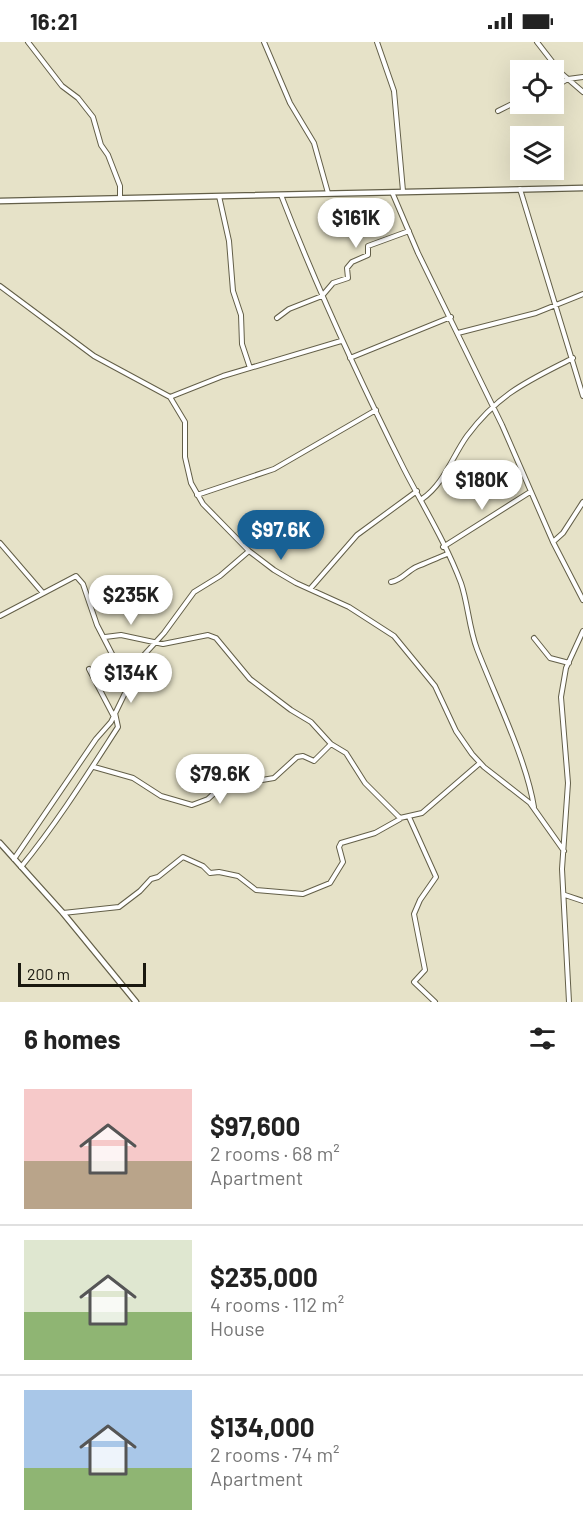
<!DOCTYPE html>
<meta charset="utf-8">
<style>
:root{--surface:#fff;--page:#f2f2f2;--text:#222;--muted:#767676;--line:#e0e0e0;--accent:#186195}
body{margin:0;font-family:Barlow,sans-serif;background:var(--page);color:var(--text);height:100vh;display:flex;flex-direction:column;font-size:22px;white-space:nowrap}
*{box-sizing:border-box;margin:0}
p{font-size:20px;color:var(--muted)}
.icon{flex:none;width:33px;height:33px;fill:none;stroke:currentColor;stroke-width:2;stroke-linecap:round;stroke-linejoin:round}
.map{position:relative;height:960px;overflow:hidden}
.panel{display:flex;flex-direction:column;background:var(--surface);flex:1}
.panel>*{flex:none}
.buttons{position:absolute;left:510px;top:18px;display:grid;gap:12px}
.buttons a{display:grid;place-items:center;width:54px;height:54px;border-radius:0px;background:var(--surface);box-shadow:0 6px 24px #0002;font-size:30px}
.scale{position:absolute;left:18px;bottom:15px;width:128px;box-sizing:border-box;padding-left:6px;border:3px solid #1a180f;border-top:0;font-size:16px;line-height:21px;white-space:nowrap;color:#1a180f;-webkit-text-stroke:4px #e6e2c8;paint-order:stroke}
.price{position:absolute;translate:-50% -51px;padding:0 14px;border-radius:21px;background:#fff;color:#222;font-size:20px;line-height:39px;filter:drop-shadow(0 2px 3px #0008)}
.price::after{content:'';position:absolute;left:50%;top:36px;width:18px;height:14px;margin-left:-9px;background:inherit;clip-path:polygon(0 0,100% 0,50% 100%)}
.price.current{background:var(--accent);color:#fff}
ul{padding:0;list-style:none}
li{display:flex;align-items:center;gap:18px;height:150px;padding:0 24px}
li+li{border-top:2px solid var(--line)}
li span{display:grid;place-items:center;flex:none;width:168px;height:120px;border-radius:0px;color:#555}
li>.icon{margin-inline-start:auto}
span .icon{width:72px;height:72px;fill:#fffc;stroke-width:1}
li b{font-size:26px}
h2{display:flex;justify-content:space-between;align-items:center;height:72px;padding:0 24px;font-size:26px}
.status{display:flex;justify-content:space-between;align-items:center;height:42px;padding:0 30px;background:var(--surface);direction:ltr}
.status svg{height:16px;fill:currentColor}
.map>svg:first-child{display:block}
.lines{fill:none;stroke-linecap:round;stroke-linejoin:round}
.street-casing{stroke:#635f48;stroke-width:6}
.secondary-casing{stroke:#635f48;stroke-width:7}
.street{stroke:#fff;stroke-width:4}
.secondary{stroke:#fff;stroke-width:4.5}
</style>
<div class="status"><b>16:21</b><svg viewBox="0 0 49 12"><path d="M0 12V9h3v3zM5 12V6h3v6zM10 12V3h3v9zM15 12V0h3v12zM26 1h20v11H26zM47 4h2v5h-2z"/></svg></div>
<div class="map">
<svg width="583" height="960" viewBox="0 0 583 960">
<rect width="100%" height="100%" fill="#e6e2c8"/>
<g class="lines">
<g class="street-casing">
<path id="street" d="M28 0 62 44 78 56 93 75 101 103 108 113 120 144V154
M264 0 290 61 314 101 328 151
M377 0 394 49 403 149
M537 0 561 31 583 50
M554 45 568 37 583 35
M498 69 520 58
M520 147 583 354
M392 150 418 211 502 383 553 500 583 558
M281 153C317 246 359 337 404 427 423 464 446 501 461 541 468 562 469 586 477 607 495 654 526 716 534 765
M219 154 229 199 233 249 241 273 242 302 250 326
M0 244 94 314 170 355 185 380V415L191 441 203 462 249 509 274 528 296 541 349 565 394 594 435 644 456 689 472 712 484 725 530 761 564 809
M277 276 289 267 322 254 333 241 348 236 347 226 352 220 368 213V204L409 189
M458 291 536 271 583 252
M350 316 451 275
M170 355 223 334 341 299
M197 453 274 427 376 368
M422 457C444 442 452 415 467 394 499 351 528 339 573 316
M553 500 563 491 583 460
M0 501 43 551
M443 505 530 450
M391 540C402 538 406 530 416 525 426 521 437 516 447 512
M310 547 357 493 417 449
M0 574 76 534 83 542 97 583 127 641
M105 595 121 593 163 602 208 593 216 596 250 637 291 668 311 680 331 702 346 711 365 741 400 776 422 771 480 721
M534 596 550 616 569 621
M89 627 113 673
M94 725 133 736 161 754 192 763 208 757 222 744 235 742 245 745 256 739 274 736 297 715 303 714 314 719 331 702
M409 775 436 835 420 858 414 872 425 928 414 940 435 960
M14 817 96 697 111 680 143 614 164 591 194 550 220 534 249 509
M21 825C57 781 87 733 118 685L115 671
M565 853 583 859
M63 871 119 865 140 849 151 837 158 835 183 815 203 824 210 831 219 830 238 834 256 848 303 852 330 841 343 820 339 805 341 801 375 791 400 777
M569 960 562 827 568 741 561 655 566 626 583 589"/>
</g>
<g class="secondary-casing">
<path id="secondary" d="M0 159 583 146
M0 801 63 871 136 960"/>
</g>
<use href="#street" class="street"/>
<use href="#secondary" class="secondary"/>
</g>
</svg>
<div class="buttons">
<a><svg class="icon" aria-label="locate" viewBox="0 0 24 24"><circle cx="12" cy="12" r="6"/><path d="M12 2v4M12 18v4M2 12h4M18 12h4"/></svg></a>
<a><svg class="icon" aria-label="layers" viewBox="0 0 24 24"><path d="M12 4l9 5-9 5-9-5zM3 14l9 5 9-5"/></svg></a>
</div>
<div class="scale">200 m</div>
<b class="price" style="left:356px;top:207px">$161K</b>
<b class="price" style="left:482px;top:469px">$180K</b>
<b class="price current" style="left:281px;top:519px">$97.6K</b>
<b class="price" style="left:131px;top:584px">$235K</b>
<b class="price" style="left:131px;top:662px">$134K</b>
<b class="price" style="left:220px;top:763px">$79.6K</b>
</div>
<section class="panel">
<h2>6 homes<svg class="icon" aria-label="filters" viewBox="0 0 24 24"><path d="M4 7h16M4 17h16"/><circle cx="9" cy="7" r="2"/><circle cx="15" cy="17" r="2"/></svg></h2>
<ul>
<li><span style="background:linear-gradient(#f6c9c9 60%,#b9a48a 0)"><svg class="icon" aria-label="home" viewBox="0 0 24 24"><path d="M3 11l9-7 9 7M6 9v11h12V9"/></svg></span><div><b>$97,600</b><p>2 rooms · 68 m²</p><p>Apartment</p></div></li>
<li><span style="background:linear-gradient(#dfe7d0 60%,#8fb573 0)"><svg class="icon" aria-label="home" viewBox="0 0 24 24"><path d="M3 11l9-7 9 7M6 9v11h12V9"/></svg></span><div><b>$235,000</b><p>4 rooms · 112 m²</p><p>House</p></div></li>
<li><span style="background:linear-gradient(#a9c7e8 65%,#8fb573 0)"><svg class="icon" aria-label="home" viewBox="0 0 24 24"><path d="M3 11l9-7 9 7M6 9v11h12V9"/></svg></span><div><b>$134,000</b><p>2 rooms · 74 m²</p><p>Apartment</p></div></li>
</ul>
</section>
